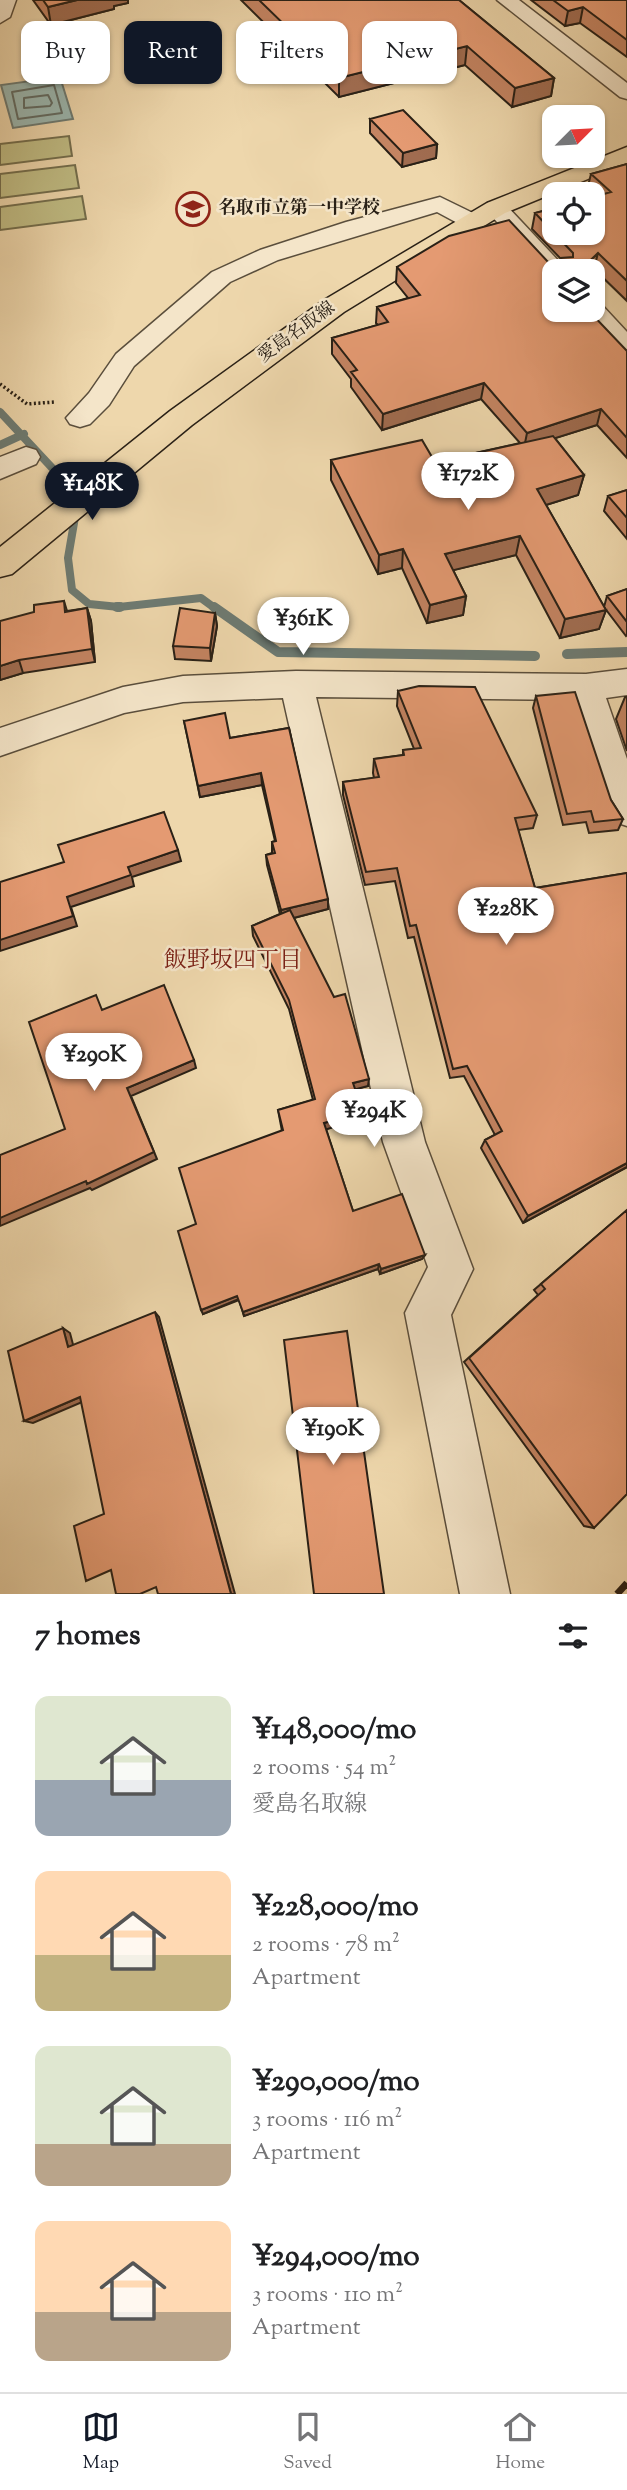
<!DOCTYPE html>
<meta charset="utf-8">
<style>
:root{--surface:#fff;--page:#f2f2f2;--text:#202124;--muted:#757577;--line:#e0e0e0;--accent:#111827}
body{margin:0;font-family:"Sorts Mill Goudy","Noto Serif JP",serif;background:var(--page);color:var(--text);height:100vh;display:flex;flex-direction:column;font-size:26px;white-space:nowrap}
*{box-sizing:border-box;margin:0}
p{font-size:23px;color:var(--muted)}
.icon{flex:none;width:38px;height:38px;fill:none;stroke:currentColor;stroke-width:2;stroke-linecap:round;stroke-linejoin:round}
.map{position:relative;height:1594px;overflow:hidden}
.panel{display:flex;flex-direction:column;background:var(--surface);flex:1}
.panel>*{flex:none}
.banner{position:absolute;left:21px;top:21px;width:586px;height:63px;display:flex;gap:14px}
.needle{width:46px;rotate:66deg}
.controls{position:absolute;left:542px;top:105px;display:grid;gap:14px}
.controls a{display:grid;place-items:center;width:63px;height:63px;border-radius:14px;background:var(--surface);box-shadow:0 2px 5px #0004;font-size:35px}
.price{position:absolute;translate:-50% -60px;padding:0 16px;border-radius:24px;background:#fff;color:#222;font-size:23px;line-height:46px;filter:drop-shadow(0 2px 4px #0008)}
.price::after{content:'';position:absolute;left:50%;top:42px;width:21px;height:16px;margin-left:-10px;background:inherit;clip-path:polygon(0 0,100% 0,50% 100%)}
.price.active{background:var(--accent);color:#fff}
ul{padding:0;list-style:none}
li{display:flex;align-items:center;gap:21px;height:175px;padding:0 35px}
li span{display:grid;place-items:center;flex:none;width:196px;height:140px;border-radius:14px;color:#555}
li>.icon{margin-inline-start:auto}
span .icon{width:84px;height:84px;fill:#fffc;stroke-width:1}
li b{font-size:30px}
h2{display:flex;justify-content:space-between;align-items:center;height:84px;padding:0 35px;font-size:30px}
.pill{padding:0 24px;border-radius:14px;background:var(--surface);box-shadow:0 2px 5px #0004;font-size:24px;line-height:63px}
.pill.active{background:var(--accent);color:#fff}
.tab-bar{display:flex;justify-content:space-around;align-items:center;height:98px;border-top:2px solid var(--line);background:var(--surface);font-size:19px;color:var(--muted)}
.tab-bar a{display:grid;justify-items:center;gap:4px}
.tab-bar .active{color:var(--accent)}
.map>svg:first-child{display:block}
.green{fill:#c0bc84;stroke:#746e4d;stroke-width:2}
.water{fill:#9bb8b1;stroke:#6d7b73;stroke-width:2}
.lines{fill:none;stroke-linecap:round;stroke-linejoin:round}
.shore{stroke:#626c64;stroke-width:2}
.stream-far1{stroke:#6d7b73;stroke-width:8}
.stream{stroke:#6d7b73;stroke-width:10}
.minor-casing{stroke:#5a4e3c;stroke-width:3}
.major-casing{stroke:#292016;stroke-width:3}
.path{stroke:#292016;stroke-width:3.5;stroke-dasharray:2 2.5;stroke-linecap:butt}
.minor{fill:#f4e5c9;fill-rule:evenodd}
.major{fill:#eed7ac;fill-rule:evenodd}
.rail{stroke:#292016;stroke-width:7;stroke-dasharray:16 16;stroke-linecap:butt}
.wall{fill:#c48462;stroke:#292016;stroke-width:2}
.shaded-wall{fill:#a06c50;stroke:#292016;stroke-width:2}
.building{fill:#e49a72;stroke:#292016;stroke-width:2}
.labels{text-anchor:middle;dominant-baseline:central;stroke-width:5;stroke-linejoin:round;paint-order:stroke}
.far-poi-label{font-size:18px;font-weight:bold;fill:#292016;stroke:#f4e5c9;text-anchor:start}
.far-street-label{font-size:18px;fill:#292016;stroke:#f4e5c9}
.neighbourhood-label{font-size:23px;fill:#7a1f14;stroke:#f4e5c9}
</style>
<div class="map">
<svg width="627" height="1594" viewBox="0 0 627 1594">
<rect width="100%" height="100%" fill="#eed7ac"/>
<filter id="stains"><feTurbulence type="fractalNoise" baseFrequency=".00286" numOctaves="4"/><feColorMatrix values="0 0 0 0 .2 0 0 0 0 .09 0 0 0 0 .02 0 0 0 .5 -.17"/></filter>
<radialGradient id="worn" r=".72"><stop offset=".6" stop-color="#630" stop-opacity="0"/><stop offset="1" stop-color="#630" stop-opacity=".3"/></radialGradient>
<path class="green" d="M69 136 72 156 0 165V144Z
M75 165 79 188 0 198V174Z
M82 196 86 219 0 230V207Z"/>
<path class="water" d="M60 77 73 119 13 128 1 85Z"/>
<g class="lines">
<path class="shore" d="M54 85 62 113 18 119 12 92Z
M48 95 52 103 50 106 24 108V98Z"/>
<path class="stream-far1" d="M0 412 55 471 75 517 68 558 72 590 89 604 119 607 201 598 216 609
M0 445 24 434"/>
<path class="stream" d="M117 607H120
M214 607 278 652 535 656
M567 654 627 652"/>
<g class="minor-casing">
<path id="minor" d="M0 0H16L10 17 0 23Z
M497 0H519L627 83V99L620 97Z
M440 197 479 216 483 221 479 226H463L437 212 278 260 230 282 134 366 109 405 90 424 80 427 70 424 66 418 89 393 116 354 212 272 260 250 346 222Z
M496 201 504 203 568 271H555V278L547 276 484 208 488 203Z
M593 303 601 304 627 332V355L618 353 579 310H593Z
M26 447 36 450 40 457 36 464 0 479V457Z
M627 669V695L606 698 627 759V826L615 822 609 811 574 700 316 697 425 1142 473 1269 451 1315 510 1594H460L405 1313 428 1267 383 1142 283 698 183 702 124 713 0 756V728L123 687 183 676 296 671 586 674Z"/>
</g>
<g class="major-casing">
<path id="major" d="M627 147V163L505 213 344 312 192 425 12 574 0 577V547L170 411 324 300 487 203Z"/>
</g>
<path class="path" d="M0 384 27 404 55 402"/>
<use href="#minor" class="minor"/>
<use href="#major" class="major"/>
<path class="rail" d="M617 1594 627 1583"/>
</g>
<path class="wall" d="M33 0H128V3L114 6V9L51 25Z
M241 0H459L554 78 551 96 512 107 465 65 339 97Z
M531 0H627V57L580 23 565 26Z
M370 119 437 144 436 158 402 167 370 133Z
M627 164V301L594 269 592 271H555V310L627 351V458L597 425 555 438 584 475 578 495 546 505 606 610 599 629 560 638 516 555 453 570 466 596 463 615 427 623 402 568 378 574 331 480V460L435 462 520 443 481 399 382 430 351 387V379L332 354V338L378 325 376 323 377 307 408 298 396 283 397 267 549 263 559 264 561 259 532 229 535 213 595 197 587 190 591 174Z
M627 490V539L604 511 608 496Z
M627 589V635L626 636 604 607 607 596Z
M64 601 67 611 87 608 91 621 95 662 23 673 0 680 34 612Z
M215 613 217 626 211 661 175 659 173 646Z
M398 691 537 815 533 828 518 830 535 888 627 873V1167L523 1223 481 1148 485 1140 495 1135 464 1076 450 1078 414 937 408 938 395 881 365 885 343 795V782L374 778 373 773 374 759 403 755V750L414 749 397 706Z
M536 696 611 800 623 819 618 830 589 833 586 822 563 825 533 708Z
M625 697H627V751L616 719Z
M184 721 230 738 289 728 328 909 294 918 368 1086 355 1089 362 1119 326 1129 353 1211 425 1255 422 1259 380 1274 378 1269 244 1316 239 1300 203 1314 196 1224 282 1131 278 1110 313 1100 289 1009 253 936 252 926 280 914 267 865 266 855 272 853V842L275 841 262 785 200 797Z
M627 1210 594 1528 584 1526 464 1362 538 1295 534 1290Z"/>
<path class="shaded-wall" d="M77 0H128V3L114 6V9L51 25 48 7Z
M583 7 580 23 565 26 568 11Z
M467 46 465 65 339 97V78Z
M554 78 551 96 512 107 515 88Z
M437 144 436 158 402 167 403 153Z
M598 253 594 269 592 271H579Z
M484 383 481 399 382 430 383 414Z
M601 409 597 425 524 448 527 433Z
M584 475 578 495 533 509 537 489Z
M520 536 516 555 442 573 445 554Z
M403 549 402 568 378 574 379 555Z
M466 596 463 615 427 623 430 605Z
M87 608 91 621 95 662 92 649Z
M606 610 599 629 560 638 565 619Z
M215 613 217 626 211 661 210 648Z
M19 660 23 673 0 680V666Z
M261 773 262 785 200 797 198 786Z
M178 850 181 861 132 877 134 886 71 907 77 926 0 951V940L67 897 128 867Z
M328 899V909L282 921 281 910Z
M194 1060 196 1068 131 1096 157 1159 92 1190 90 1188 0 1226V1218L127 1088Z
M369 1079 368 1086 353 1090V1083Z
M363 1112 362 1119 324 1130V1123Z
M627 1163V1167L523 1223 528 1216Z
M425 1255 422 1259 380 1274 381 1269Z
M379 1264 378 1269 244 1316 243 1312Z
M237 1296 239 1299 203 1314 201 1310Z
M155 1312 159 1317 235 1594H231Z
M63 1328 70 1333 75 1352 68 1347Z
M80 1397 87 1400 33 1423 24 1421Z"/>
<path class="building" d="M43 0H77L48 7Z
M259 0H459L554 78 515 88 467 46 339 78Z
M553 0H627V40L583 7 568 11Z
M403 110 437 144 403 153 370 119Z
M627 164V281L598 253 579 271H555V310H588L627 351V438L601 409 527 433 484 383 383 414 351 372 357 370 332 338 388 322 377 307 420 295 397 267 449 236 509 220 549 263 560 264 561 258 573 257V253L535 213 555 208V233H593V197L611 192 591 174Z
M553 436 584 475 537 489 606 610 565 619 520 536 445 554 466 596 430 605 403 549 379 555 331 460 422 440 435 462Z
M627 490V518L608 496Z
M627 589V622L607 596Z
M64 601 65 612 87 608 92 649 19 660 0 666V621L34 612V605Z
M180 608 215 613 210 648 173 646Z
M419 686 475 687 537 815 515 818 535 888 627 873V1163L528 1216 485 1140 502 1131 467 1066 453 1069 416 925 410 926 397 868 366 872 343 782 379 777 374 759 404 755 403 750 421 748 398 691Z
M575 692 611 800 623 819 594 822 591 811 567 814 536 696Z
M225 713 230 738 289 728 328 899 281 910 266 855 275 853 272 842 276 841 261 773 198 786 184 721Z
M164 812 178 850 128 867 131 875 67 897 73 916 0 940V882L64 862 58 845Z
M290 910 334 997 345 994 369 1079 353 1083 363 1112 324 1123 353 1211 402 1194 425 1255 381 1269 379 1264 243 1312 237 1296 201 1310 178 1231 196 1224 179 1168 283 1130 278 1110 315 1099 289 1000 252 926Z
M164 985 194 1060 127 1088 154 1152 87 1184 86 1181 0 1218V1155L65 1129 29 1022 96 995 102 1010Z
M627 1210V1494L594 1528 469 1358 545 1289 541 1284Z
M155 1312 231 1594H158L156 1587 140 1594H116L111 1570 86 1581 74 1526 104 1514 80 1397 24 1421 8 1351 63 1328 68 1347Z
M347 1331 384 1594H314L284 1340Z"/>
<defs>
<g id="school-ring" transform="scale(1.75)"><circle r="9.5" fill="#f4e5c9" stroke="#8f2418" stroke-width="1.5"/><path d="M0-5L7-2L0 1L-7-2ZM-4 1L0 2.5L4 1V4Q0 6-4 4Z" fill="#8f2418"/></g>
</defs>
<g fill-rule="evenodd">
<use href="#school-ring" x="193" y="209"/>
</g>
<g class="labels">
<g class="far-poi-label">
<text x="218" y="209">名取市立第一中学校</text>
</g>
<g class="far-street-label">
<text transform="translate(297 333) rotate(-36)">愛島名取線</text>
</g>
<g class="neighbourhood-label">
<text x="233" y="961">飯野坂四丁目</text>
</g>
</g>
<rect width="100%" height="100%" filter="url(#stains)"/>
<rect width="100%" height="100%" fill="url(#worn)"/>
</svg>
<div class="controls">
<a><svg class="needle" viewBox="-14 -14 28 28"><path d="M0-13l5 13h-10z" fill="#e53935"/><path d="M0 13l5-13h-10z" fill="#757577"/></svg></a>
<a><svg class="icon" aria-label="locate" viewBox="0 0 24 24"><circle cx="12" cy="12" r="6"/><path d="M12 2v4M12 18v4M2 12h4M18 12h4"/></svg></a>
<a><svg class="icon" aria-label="layers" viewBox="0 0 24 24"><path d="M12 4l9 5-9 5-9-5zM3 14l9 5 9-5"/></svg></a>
</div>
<b class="price" style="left:468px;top:512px">¥172K</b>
<b class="price active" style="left:92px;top:522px">¥148K</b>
<b class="price" style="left:303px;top:657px">¥361K</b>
<b class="price" style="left:506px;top:947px">¥228K</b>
<b class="price" style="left:94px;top:1093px">¥290K</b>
<b class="price" style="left:374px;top:1149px">¥294K</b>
<b class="price" style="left:333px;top:1467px">¥190K</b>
<div class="banner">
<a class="pill">Buy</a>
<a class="pill active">Rent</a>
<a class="pill">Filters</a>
<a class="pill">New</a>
</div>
</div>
<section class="panel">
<h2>7 homes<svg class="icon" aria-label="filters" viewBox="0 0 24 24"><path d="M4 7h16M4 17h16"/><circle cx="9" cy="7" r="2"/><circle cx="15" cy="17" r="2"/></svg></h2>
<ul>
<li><span style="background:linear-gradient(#dfe7d0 60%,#9aa5b1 0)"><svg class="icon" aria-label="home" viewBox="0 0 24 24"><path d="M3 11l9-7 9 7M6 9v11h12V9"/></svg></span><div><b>¥148,000/mo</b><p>2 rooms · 54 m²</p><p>愛島名取線</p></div></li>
<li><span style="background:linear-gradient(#ffd9b3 60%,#c2b280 0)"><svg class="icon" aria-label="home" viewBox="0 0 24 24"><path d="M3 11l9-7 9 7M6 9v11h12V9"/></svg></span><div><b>¥228,000/mo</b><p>2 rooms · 78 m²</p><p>Apartment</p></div></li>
<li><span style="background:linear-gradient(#dfe7d0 70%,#b9a48a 0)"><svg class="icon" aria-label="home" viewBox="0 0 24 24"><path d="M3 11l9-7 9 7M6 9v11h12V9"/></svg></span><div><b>¥290,000/mo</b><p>3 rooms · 116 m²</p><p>Apartment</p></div></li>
<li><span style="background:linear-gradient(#ffd9b3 65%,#b9a48a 0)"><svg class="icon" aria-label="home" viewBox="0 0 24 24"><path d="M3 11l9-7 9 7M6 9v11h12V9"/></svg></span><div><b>¥294,000/mo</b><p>3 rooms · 110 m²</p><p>Apartment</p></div></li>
</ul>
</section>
<nav class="tab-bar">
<a class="active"><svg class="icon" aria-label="map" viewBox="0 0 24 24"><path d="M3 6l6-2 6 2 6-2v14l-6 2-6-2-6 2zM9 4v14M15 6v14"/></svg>Map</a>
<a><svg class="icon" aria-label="saved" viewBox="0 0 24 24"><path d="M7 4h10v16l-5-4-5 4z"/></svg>Saved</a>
<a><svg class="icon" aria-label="home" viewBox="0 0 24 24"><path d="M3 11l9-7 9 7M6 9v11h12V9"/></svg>Home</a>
</nav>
